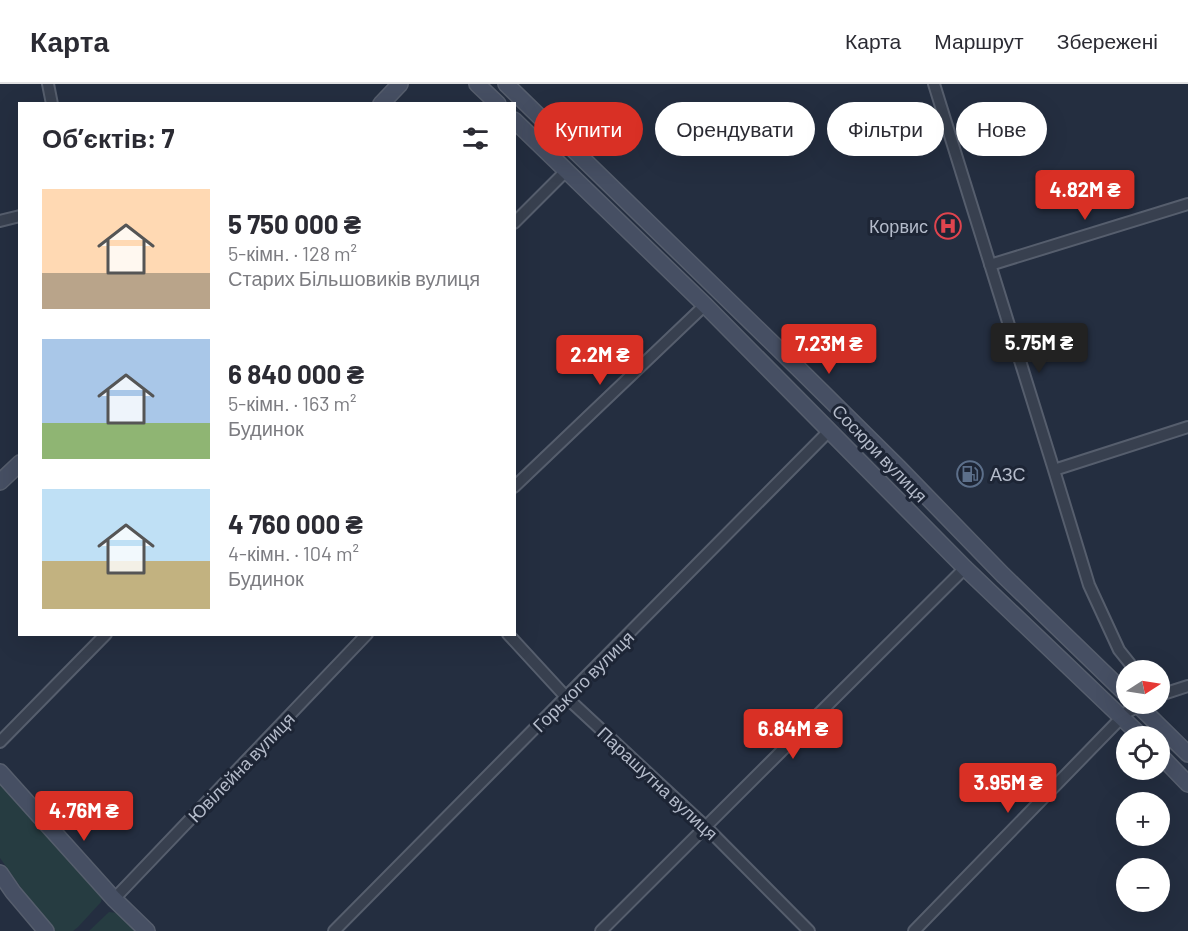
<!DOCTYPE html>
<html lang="uk">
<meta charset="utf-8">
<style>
:root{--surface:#fff;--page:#f2f2f3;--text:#2b2b33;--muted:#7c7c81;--line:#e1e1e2;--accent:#d93025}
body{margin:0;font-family:Barlow,sans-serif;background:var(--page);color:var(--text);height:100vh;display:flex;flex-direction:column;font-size:22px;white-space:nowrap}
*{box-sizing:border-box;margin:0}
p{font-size:20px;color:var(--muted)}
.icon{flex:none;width:33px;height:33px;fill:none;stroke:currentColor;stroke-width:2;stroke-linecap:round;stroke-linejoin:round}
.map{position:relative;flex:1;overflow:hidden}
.sheet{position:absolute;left:18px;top:18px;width:498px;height:534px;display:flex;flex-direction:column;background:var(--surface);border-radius:0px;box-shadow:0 6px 24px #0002}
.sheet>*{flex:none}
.top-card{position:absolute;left:534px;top:18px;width:564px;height:54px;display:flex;gap:12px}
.needle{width:39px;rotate:78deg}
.controls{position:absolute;left:1116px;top:576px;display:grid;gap:12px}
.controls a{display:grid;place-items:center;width:54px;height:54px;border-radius:50%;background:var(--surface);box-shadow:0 6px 24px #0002;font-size:30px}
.price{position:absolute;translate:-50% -51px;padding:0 14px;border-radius:6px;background:var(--accent);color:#fff;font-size:20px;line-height:39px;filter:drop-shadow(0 2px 3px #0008)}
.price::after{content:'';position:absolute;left:50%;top:36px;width:18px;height:14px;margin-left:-9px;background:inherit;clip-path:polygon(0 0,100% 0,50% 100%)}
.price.active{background:#222;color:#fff}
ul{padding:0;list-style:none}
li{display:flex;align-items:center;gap:18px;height:150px;padding:0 24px}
li span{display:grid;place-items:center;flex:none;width:168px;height:120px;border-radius:0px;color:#555}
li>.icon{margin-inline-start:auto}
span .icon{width:72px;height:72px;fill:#fffc;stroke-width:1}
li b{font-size:26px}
h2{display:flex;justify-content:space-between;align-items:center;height:72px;padding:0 24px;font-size:26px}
.pill{padding:0 21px;border-radius:27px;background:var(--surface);box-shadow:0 6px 24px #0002;font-size:21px;line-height:54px}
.pill.active{background:var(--accent);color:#fff}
header{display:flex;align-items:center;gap:36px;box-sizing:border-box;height:84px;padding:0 30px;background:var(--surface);border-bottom:2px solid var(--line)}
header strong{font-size:28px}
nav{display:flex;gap:33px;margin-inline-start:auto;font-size:21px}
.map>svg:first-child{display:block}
.green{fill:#263c41}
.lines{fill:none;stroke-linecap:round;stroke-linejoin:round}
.street-casing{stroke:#565e6d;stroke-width:14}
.secondary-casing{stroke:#565e6d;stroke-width:18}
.street{stroke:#38404f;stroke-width:10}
.secondary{stroke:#464f63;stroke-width:15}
.labels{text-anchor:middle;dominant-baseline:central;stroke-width:6;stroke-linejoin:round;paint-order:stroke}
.poi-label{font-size:18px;fill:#b4bbca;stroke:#1d2535;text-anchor:end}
.street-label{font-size:18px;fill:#b4bbca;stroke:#1d2535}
</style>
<header>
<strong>Карта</strong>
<nav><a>Карта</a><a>Маршрут</a><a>Збережені</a></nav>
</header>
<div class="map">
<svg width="1188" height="847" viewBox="0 0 1188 847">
<rect width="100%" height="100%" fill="#242e40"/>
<path class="green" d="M0 697 28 731 100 807 102 814 101 818 78 843 73 847H55L27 812 0 774Z
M109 828C122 828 130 838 138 847H89Z"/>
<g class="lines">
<g class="street-casing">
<path id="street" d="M48 0 52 20
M934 0 1054 386 1089 501 1119 566 1135 586
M0 137 20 132
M514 139 567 86
M990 181 1188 120
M1054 386 1188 343
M514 403 705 221
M508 550 566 613 706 743 809 847
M1160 611 1188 602
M0 658 106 550
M114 815 367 550
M334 847 830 346
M601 847 965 484
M914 847 1122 633 1127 628 1143 620"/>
</g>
<g class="secondary-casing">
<path id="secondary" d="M477 0 498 20
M506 0 800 286 899 384 1003 491 1126 610
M381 20 400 0
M514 36 705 221 965 484 1141 652
M0 398 20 379
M1137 620 1188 670
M1160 671 1188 700
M0 688 114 815 147 847
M0 789 13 808 46 847"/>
</g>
<use href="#street" class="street"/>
<use href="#secondary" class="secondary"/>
</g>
<defs>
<g id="hospital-ring" transform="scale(1.35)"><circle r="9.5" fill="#1d2535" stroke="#e0444e" stroke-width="1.5"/><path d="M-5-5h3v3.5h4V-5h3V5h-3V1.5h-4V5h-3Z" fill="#e0444e"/></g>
<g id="fuel-ring" transform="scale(1.35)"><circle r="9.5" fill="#1d2535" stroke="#5c6f8a" stroke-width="1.5"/><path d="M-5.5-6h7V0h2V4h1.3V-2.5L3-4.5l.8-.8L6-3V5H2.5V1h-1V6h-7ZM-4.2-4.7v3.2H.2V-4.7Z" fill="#5c6f8a"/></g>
</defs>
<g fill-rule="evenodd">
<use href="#hospital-ring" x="948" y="142"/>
<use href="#fuel-ring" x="970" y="390"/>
</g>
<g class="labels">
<g class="poi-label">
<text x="928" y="142">Корвис</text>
<text x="990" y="390" text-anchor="start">АЗС</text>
</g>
<g class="street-label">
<text transform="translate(880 369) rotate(46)">Сосюри вулиця</text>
<text transform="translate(583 597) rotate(-45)">Горького вулиця</text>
<text transform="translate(241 683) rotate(-46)">Ювілейна вулиця</text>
<text transform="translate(658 699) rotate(43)">Парашутна вулиця</text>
</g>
</g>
</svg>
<div class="controls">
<a><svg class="needle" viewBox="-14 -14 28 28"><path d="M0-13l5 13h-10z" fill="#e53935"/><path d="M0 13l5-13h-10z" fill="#7c7c81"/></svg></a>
<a><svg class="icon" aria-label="locate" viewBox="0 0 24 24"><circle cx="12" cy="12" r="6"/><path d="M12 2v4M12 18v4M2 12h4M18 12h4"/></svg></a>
<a>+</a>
<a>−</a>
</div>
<b class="price" style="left:1085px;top:137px">4.82M ₴</b>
<b class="price active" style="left:1039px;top:290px">5.75M ₴</b>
<b class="price" style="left:829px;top:291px">7.23M ₴</b>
<b class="price" style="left:600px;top:302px">2.2M ₴</b>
<b class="price" style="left:793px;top:676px">6.84M ₴</b>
<b class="price" style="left:1008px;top:730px">3.95M ₴</b>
<b class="price" style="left:84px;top:758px">4.76M ₴</b>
<div class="top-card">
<a class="pill active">Купити</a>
<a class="pill">Орендувати</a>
<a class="pill">Фільтри</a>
<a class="pill">Нове</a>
</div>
<section class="sheet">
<h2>Об’єктів: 7<svg class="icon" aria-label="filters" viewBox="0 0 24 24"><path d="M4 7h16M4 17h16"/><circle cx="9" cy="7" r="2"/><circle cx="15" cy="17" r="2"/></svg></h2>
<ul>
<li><span style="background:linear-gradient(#ffd9b3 70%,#b9a48a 0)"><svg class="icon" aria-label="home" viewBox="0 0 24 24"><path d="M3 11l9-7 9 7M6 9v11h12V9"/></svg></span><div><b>5 750 000 ₴</b><p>5-кімн. · 128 m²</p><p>Старих Більшовиків вулиця</p></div></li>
<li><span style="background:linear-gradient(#a9c7e8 70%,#8fb573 0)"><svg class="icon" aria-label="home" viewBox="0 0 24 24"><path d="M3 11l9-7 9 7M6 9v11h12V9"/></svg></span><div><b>6 840 000 ₴</b><p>5-кімн. · 163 m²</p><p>Будинок</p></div></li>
<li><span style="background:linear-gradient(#bfe0f5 60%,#c2b280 0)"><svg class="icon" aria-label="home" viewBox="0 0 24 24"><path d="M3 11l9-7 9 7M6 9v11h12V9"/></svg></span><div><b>4 760 000 ₴</b><p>4-кімн. · 104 m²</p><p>Будинок</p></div></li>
</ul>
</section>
</div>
